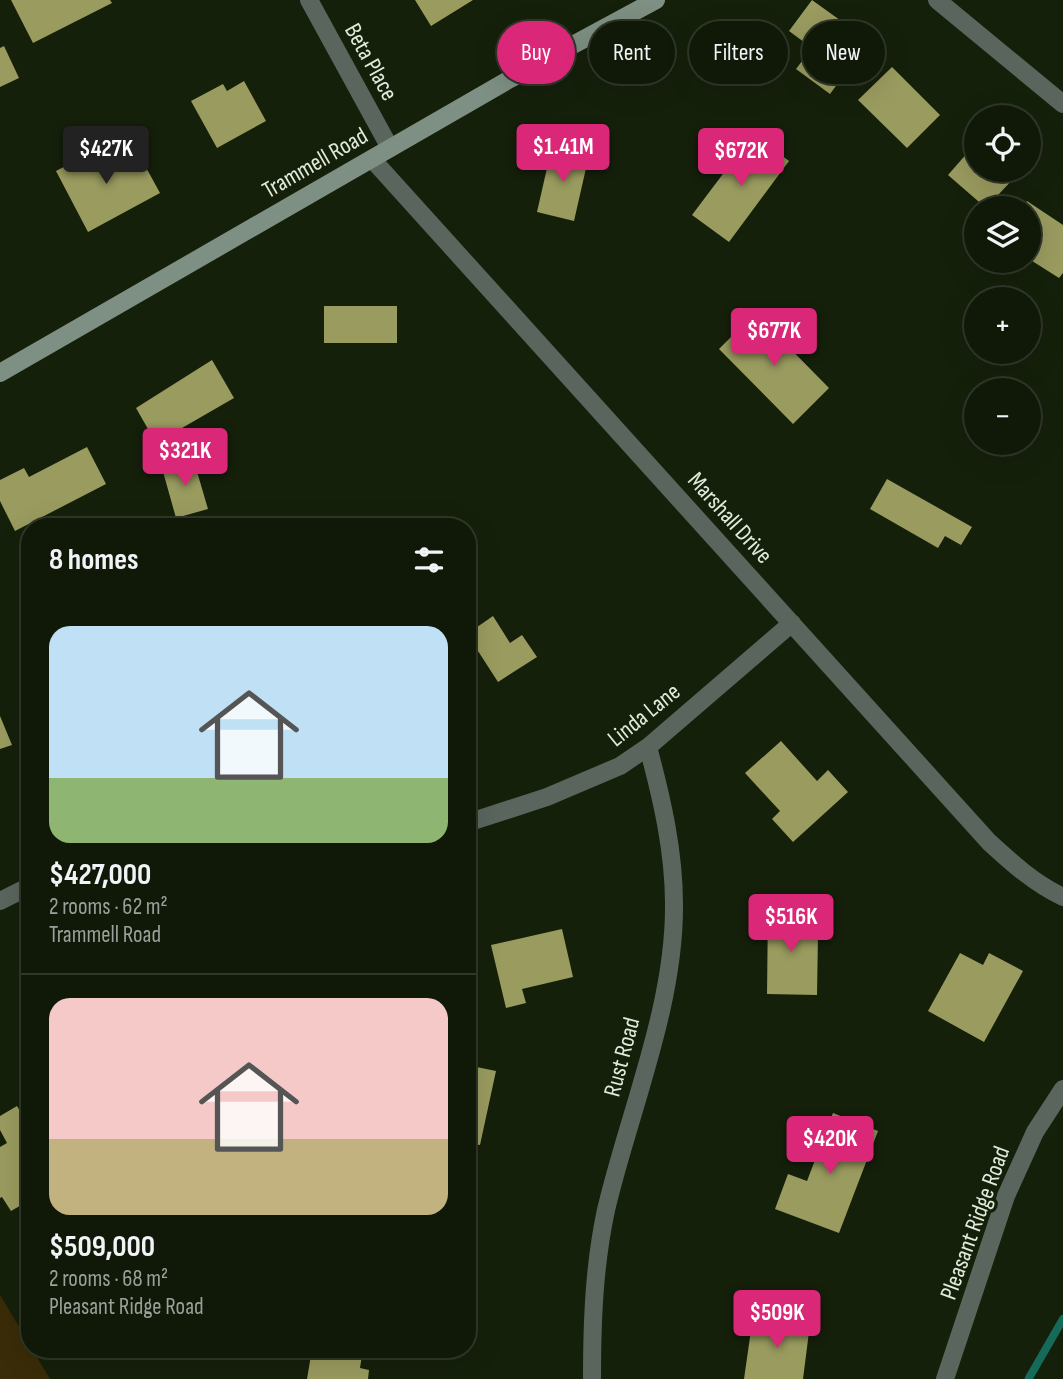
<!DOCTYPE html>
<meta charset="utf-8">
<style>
:root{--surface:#101808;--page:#1e2516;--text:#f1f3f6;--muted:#9ca09c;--line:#303729;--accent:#db2777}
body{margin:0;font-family:"Sofia Sans Condensed",sans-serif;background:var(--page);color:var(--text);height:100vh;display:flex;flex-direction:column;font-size:26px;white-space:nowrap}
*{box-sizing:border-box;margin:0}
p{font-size:23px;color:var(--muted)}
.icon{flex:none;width:38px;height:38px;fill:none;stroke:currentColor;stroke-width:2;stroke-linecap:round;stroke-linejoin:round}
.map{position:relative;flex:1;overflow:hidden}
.details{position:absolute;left:21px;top:518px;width:455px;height:840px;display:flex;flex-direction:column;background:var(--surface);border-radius:28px;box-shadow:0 7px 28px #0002,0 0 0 2px var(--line)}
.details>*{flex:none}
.hud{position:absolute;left:497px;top:21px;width:460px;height:63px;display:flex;gap:14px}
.fabs{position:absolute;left:964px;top:105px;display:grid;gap:14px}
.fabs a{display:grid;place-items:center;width:77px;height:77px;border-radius:50%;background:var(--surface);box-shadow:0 7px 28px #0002,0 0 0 2px var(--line);font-size:35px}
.price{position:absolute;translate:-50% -60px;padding:0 16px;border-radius:7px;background:var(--accent);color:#fff;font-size:23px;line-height:46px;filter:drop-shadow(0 2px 4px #0008)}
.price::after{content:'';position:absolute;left:50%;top:42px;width:21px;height:16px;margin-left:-10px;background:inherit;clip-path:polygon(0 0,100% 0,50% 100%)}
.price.active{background:#222;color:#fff}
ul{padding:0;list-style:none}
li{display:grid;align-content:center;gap:14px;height:371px;padding:0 28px}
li+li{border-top:2px solid var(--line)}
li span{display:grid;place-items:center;height:217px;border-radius:21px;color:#555}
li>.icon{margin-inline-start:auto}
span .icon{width:126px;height:126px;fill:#fffc;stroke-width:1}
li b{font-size:30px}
h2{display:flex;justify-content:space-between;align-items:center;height:84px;padding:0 28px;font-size:30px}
.pill{padding:0 24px;border-radius:32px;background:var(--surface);box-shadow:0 7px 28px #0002,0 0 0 2px var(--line);font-size:24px;line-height:63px}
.pill.active{background:var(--accent);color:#fff}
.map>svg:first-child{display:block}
.green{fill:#3a2c08}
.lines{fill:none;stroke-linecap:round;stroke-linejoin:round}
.stream{stroke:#166a5a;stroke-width:8}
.building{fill:#9a9b5f}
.street{stroke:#5a665d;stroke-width:18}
.secondary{stroke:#7e9083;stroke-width:18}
.labels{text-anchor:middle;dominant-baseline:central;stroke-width:7;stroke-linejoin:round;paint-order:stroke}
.street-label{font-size:24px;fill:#e2eadc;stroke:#15200b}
</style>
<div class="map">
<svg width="1063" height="1379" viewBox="0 0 1063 1379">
<rect width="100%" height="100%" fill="#15200b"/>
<path class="green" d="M0 1295 30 1345V1349H32L50 1379H0Z"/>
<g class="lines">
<path class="stream" d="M1029 1378 1063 1319"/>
</g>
<path class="building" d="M11 0H110L112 3 33 43Z
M415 0H473L431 26Z
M812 0 869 41 830 94 796 69 812 48 789 31Z
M4 46 19 78 0 87V48Z
M892 67 940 115 907 148 858 100Z
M244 81 266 121 217 148 191 101 223 84 227 91Z
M753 134 789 161 729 242 692 215Z
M114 141 129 170 143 162 160 193 88 232 56 171Z
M976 143V170H1003L1013 179 986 208 948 175Z
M552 146 589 155 574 221 537 212Z
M1027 201 1063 225V273L1059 278 1029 259V208H1022Z
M324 306H397V343H324Z
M755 313 829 388 793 424 719 349Z
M212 360 234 398 156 443 136 408Z
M87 447 106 484 15 531 0 501V480L24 468 29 477Z
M193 458 208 509 176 518 162 468Z
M887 479 972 527 961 545 945 536 938 548 870 509Z
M493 616 510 643 522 635 537 657 498 682 467 634Z
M0 716 12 745 0 749Z
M781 741 817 781 828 770 848 792 793 842 772 819 780 811 745 773Z
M768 909 807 910V934H818L817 995 767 994Z
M562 929 573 977 522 989 526 1003 506 1008 491 945Z
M960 953 983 965 989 953 1023 971 984 1042 928 1011Z
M467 1065 496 1071 480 1145 467 1143Z
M17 1106 30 1128V1190L27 1191 30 1200 11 1211 2 1197 0 1198V1147L7 1143 0 1130V1116Z
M833 1113 878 1131 839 1233 775 1209 788 1174 807 1181Z
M753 1316 810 1324 803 1379H744Z
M312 1349H363L360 1368 369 1370 368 1379H307Z"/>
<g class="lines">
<path class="street" d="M309 0 390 148
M937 0 1063 104
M372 159 989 842C1013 864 1034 883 1063 897
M467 823 547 797 620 766 648 747 792 623
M0 901 30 886
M592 1379C592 1322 594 1266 606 1210 629 1112 675 1006 674 904 674 851 662 799 648 747
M945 1379 1006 1196 1035 1132 1063 1089"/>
<path class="secondary" d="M0 373 510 79 656 0"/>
</g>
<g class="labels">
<g class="street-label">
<text transform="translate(371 62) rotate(61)">Beta Place</text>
<text transform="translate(315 163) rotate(-30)">Trammell Road</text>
<text transform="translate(730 518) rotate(48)">Marshall Drive</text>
<text transform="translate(644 715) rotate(-39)">Linda Lane</text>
<text transform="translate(622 1057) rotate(-75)">Rust Road</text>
<text transform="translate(975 1223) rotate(-70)">Pleasant Ridge Road</text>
</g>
</g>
</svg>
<div class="fabs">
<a><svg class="icon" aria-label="locate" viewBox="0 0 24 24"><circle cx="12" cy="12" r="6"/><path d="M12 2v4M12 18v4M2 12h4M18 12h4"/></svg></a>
<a><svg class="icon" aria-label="layers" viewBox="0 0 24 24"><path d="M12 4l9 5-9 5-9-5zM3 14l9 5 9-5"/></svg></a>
<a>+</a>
<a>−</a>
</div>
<b class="price" style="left:563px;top:184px">$1.41M</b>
<b class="price active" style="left:106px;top:186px">$427K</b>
<b class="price" style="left:741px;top:188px">$672K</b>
<b class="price" style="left:774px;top:368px">$677K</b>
<b class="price" style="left:185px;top:488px">$321K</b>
<b class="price" style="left:791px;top:954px">$516K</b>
<b class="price" style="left:830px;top:1176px">$420K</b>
<b class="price" style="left:777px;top:1350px">$509K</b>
<div class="hud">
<a class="pill active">Buy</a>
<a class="pill">Rent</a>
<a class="pill">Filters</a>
<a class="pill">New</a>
</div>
<section class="details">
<h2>8 homes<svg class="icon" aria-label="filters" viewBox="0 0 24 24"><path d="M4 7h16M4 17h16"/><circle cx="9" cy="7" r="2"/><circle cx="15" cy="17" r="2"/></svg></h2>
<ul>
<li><span style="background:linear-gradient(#bfe0f5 70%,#8fb573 0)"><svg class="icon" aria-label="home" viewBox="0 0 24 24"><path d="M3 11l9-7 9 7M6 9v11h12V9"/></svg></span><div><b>$427,000</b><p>2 rooms · 62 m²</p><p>Trammell Road</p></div></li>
<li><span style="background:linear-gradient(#f6c9c9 65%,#c2b280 0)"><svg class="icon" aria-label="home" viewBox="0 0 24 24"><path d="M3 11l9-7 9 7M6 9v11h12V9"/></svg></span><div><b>$509,000</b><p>2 rooms · 68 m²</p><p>Pleasant Ridge Road</p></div></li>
</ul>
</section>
</div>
